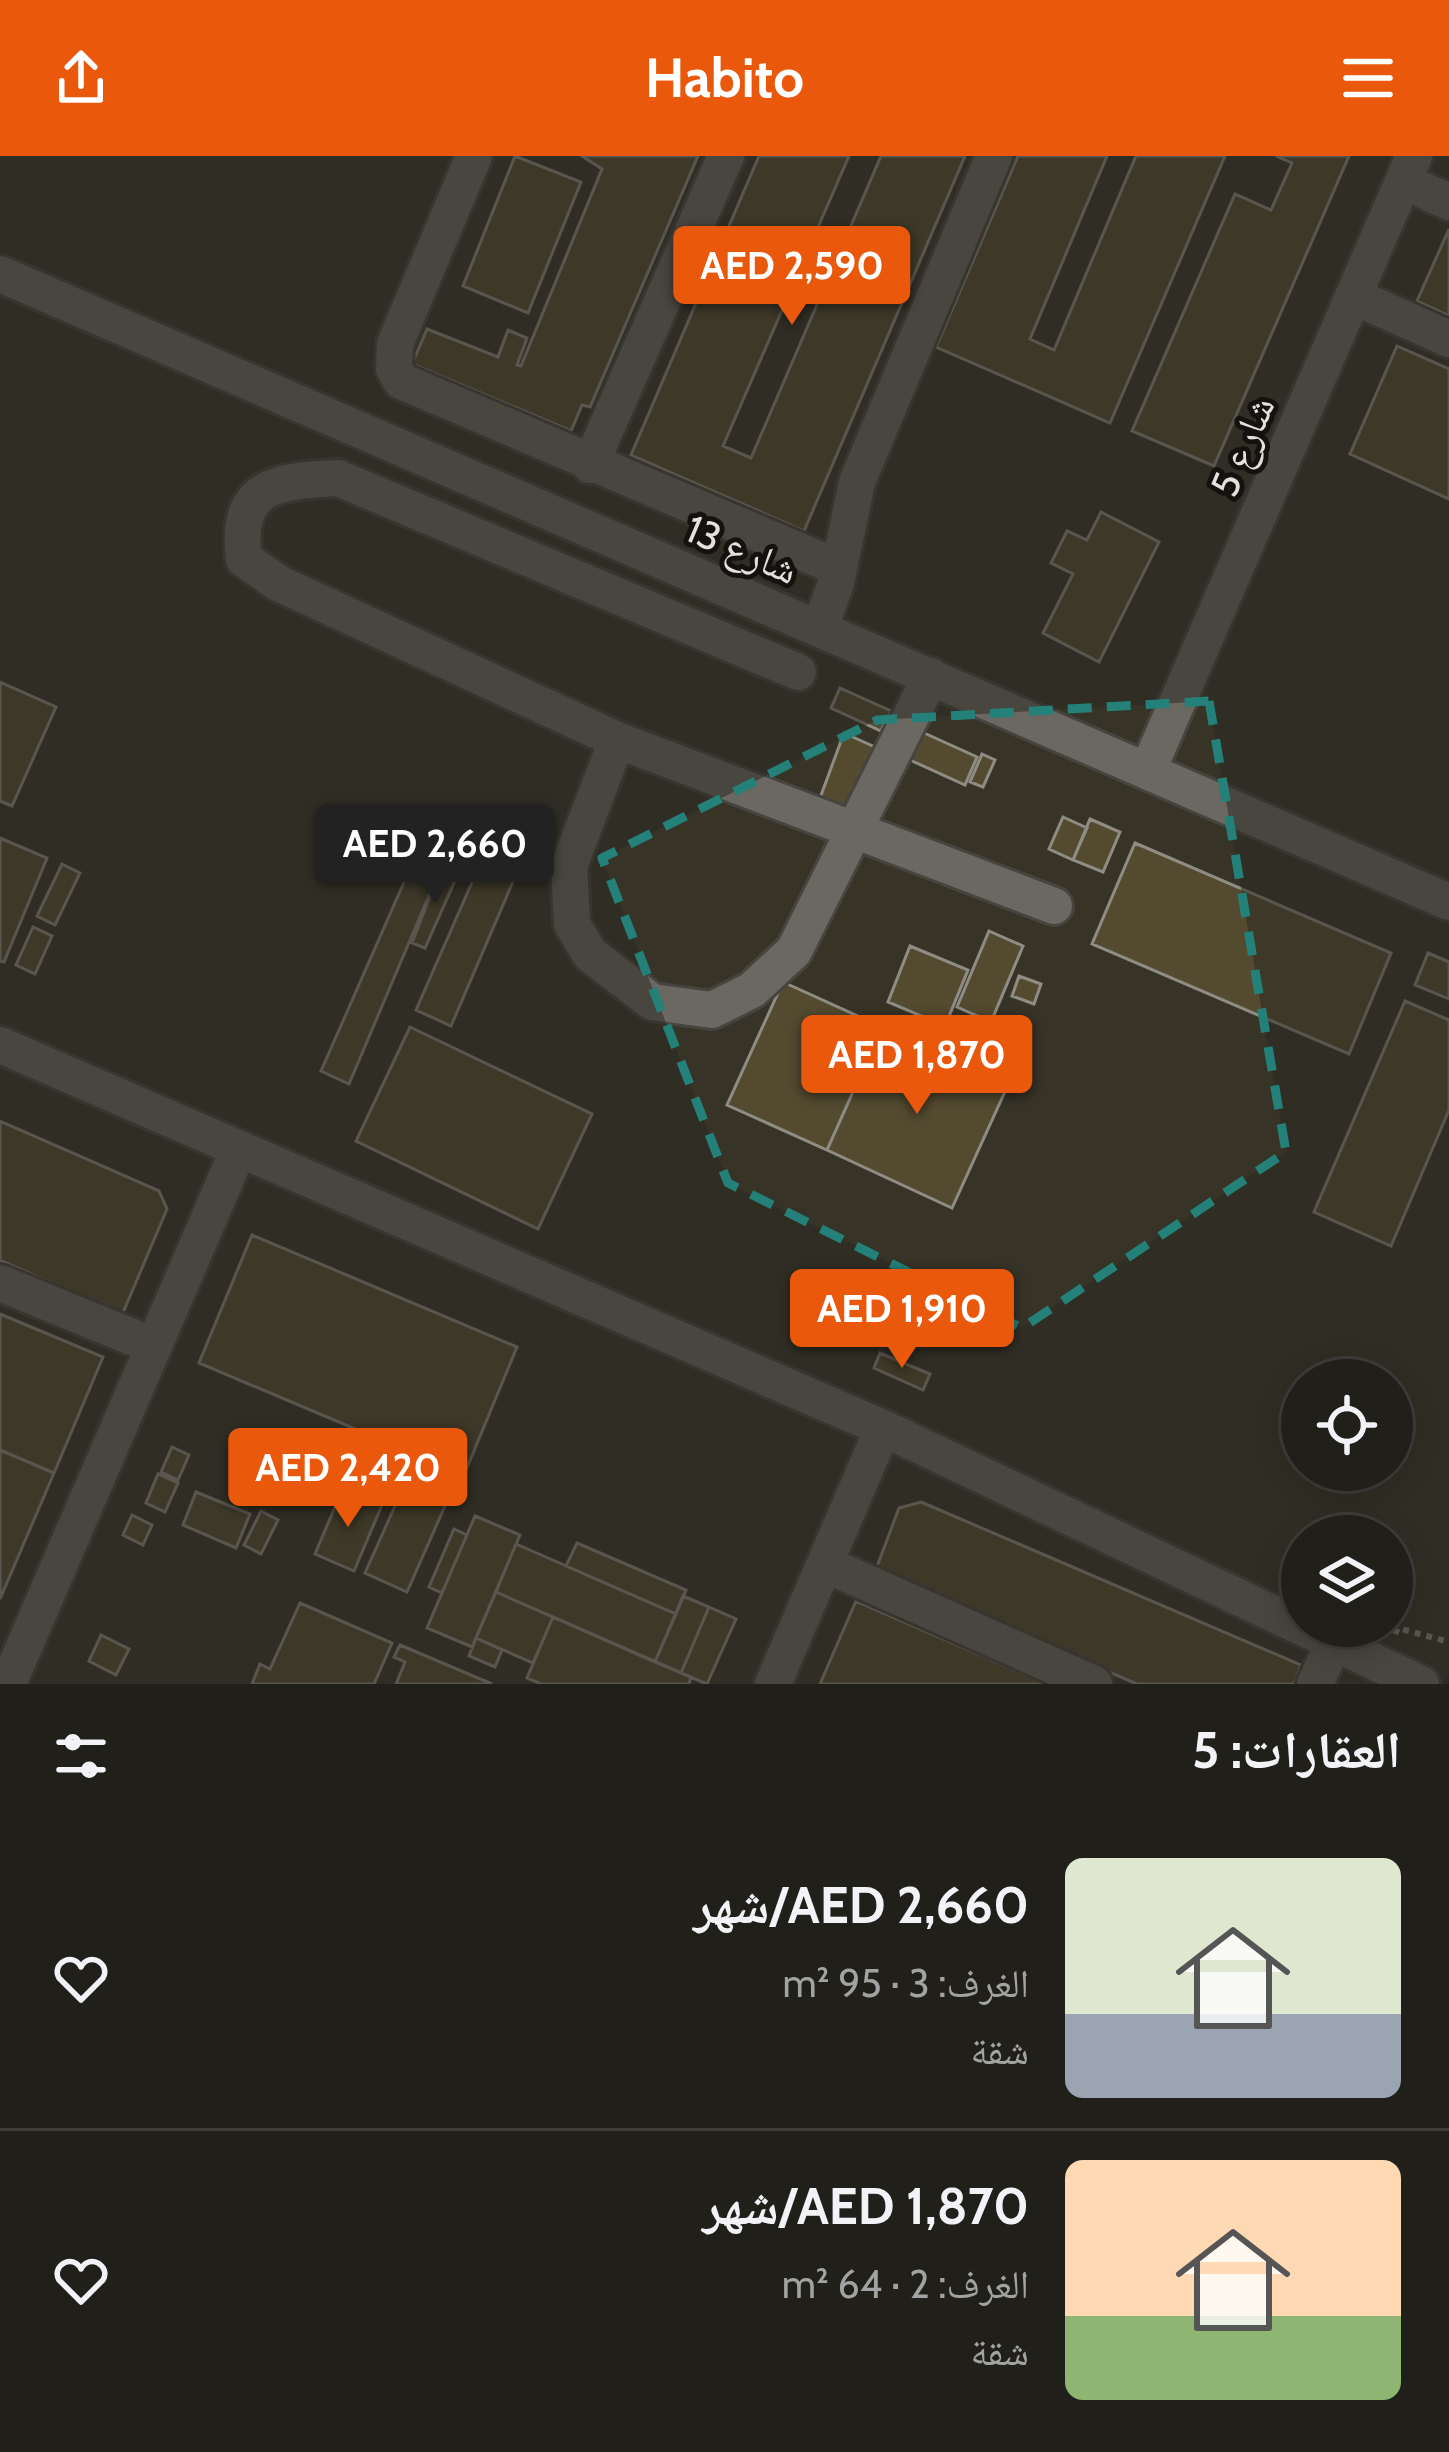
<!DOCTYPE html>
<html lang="ar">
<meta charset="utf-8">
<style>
:root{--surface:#211f1a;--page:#292723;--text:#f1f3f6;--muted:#a2a2a2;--line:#3e3d39;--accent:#ea580c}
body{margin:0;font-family:Cabin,"Noto Naskh Arabic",sans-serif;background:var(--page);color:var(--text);direction:rtl;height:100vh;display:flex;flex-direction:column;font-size:45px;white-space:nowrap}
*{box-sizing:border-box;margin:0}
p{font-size:39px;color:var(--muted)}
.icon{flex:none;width:66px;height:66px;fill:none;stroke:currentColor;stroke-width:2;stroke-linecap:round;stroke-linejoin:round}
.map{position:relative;height:1528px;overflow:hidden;direction:ltr}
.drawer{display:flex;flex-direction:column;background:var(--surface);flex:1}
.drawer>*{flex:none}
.tools{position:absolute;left:1281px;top:1203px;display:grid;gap:24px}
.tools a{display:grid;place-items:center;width:132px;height:132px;border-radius:50%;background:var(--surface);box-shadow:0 6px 30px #0003,0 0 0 3px var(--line);font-size:60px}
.price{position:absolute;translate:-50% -102px;padding:0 27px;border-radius:12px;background:var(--accent);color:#fff;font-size:39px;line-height:78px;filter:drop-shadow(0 3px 6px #0008)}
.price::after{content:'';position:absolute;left:50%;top:72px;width:36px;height:27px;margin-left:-18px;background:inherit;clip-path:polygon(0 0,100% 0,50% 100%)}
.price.current{background:#222;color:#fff}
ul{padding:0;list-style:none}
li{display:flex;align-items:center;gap:36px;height:300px;padding:0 48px}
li+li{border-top:3px solid var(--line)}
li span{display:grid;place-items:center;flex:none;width:336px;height:240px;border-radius:18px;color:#555}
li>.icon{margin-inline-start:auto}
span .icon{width:144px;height:144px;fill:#fffc;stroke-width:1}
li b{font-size:51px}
h2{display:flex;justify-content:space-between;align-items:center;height:144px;padding:0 48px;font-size:51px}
header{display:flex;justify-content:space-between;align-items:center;height:156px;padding:0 48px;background:var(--accent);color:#fff;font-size:54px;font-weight:800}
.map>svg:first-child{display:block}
.built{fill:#373327;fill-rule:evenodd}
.building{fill:#534a30;stroke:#8f8c84;stroke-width:3}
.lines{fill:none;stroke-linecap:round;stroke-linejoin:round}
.minor-casing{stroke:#46443e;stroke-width:42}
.path{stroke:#8f8c87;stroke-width:6;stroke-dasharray:6 6;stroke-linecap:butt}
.minor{stroke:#6b6861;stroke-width:36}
.marked{fill:none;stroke:#248179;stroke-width:9;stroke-dasharray:24 15;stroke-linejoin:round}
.labels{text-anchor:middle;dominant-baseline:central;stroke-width:10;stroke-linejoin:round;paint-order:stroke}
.street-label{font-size:39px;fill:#e3e1dd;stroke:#13120f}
</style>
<header><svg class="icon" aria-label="menu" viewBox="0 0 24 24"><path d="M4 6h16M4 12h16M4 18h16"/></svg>Habito<svg class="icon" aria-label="share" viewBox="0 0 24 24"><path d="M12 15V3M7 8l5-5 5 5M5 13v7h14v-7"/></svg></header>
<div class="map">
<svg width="1449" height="1528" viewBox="0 0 1449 1528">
<rect width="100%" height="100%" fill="#2c2923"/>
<path class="built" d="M0 0H1449V1515L1443 1528H0ZM1302 1224H1392V1314H1302ZM1302 1380H1392V1470H1302Z"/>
<path class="building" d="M515 0 581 26 528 157 463 130Z
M582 0H698L590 251 582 249 571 275 412 208 427 173 498 201 508 174 527 182 517 209 521 210 602 13Z
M759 0H849L723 290 751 302 881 0H965L804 375 631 299Z
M1018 0H1107L1030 183 1054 194 1136 0H1225L1110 267 936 191Z
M1276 0H1349L1214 310 1132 275 1235 38 1271 54 1292 7Z
M1449 73V160L1417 145Z
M1397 190 1449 213V343L1350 298Z
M1101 356 1159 386 1099 506 1043 477 1073 418 1051 407 1067 375 1087 384Z
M0 526 56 551 12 650 0 645Z
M840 532 891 555 881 575 831 552Z
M922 576 977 601 965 629 910 604Z
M844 577 877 592 848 654 820 642Z
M982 598 995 604 983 631 970 626Z
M1063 661 1087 672 1073 704 1049 693Z
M1090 663 1120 676 1103 716 1073 704Z
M0 682 47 702 4 806 0 805Z
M1135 687 1391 797 1349 898 1092 788Z
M416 699 441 711 349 928 321 915Z
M481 706 515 721 451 870 416 854Z
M62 708 80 717 55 769 37 760Z
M441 711 458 718 425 792 412 787Z
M33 771 52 780 35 818 16 809Z
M989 775 1023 790 991 866 957 851Z
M910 790 968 814 945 870 888 846Z
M1428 797 1449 806V843L1415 829Z
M1019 820 1041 828 1034 848 1012 840Z
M783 826 882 871 827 994 727 949Z
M1405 845 1449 864V954L1391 1090 1314 1056Z
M410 871 592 958 538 1073 356 985Z
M882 871 1008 929 952 1052 827 994Z
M0 965 159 1035 167 1053 122 1159 0 1104Z
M252 1079 517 1191 464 1319 199 1207Z
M883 1130 914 1143 902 1171 871 1159Z
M0 1158 103 1201 54 1317 0 1294Z
M880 1197 930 1218 923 1234 874 1212Z
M172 1291 189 1299 178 1324 161 1316Z
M0 1294 54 1317 0 1443Z
M158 1318 178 1327 165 1356 146 1347Z
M343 1332 382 1349 354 1415 315 1398Z
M403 1332 445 1350 407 1436 365 1417Z
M196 1336 250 1358 236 1392 183 1369Z
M921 1346 1301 1509 1294 1528H1137L875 1416 899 1352Z
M261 1355 278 1364 261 1398 244 1389Z
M132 1359 152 1369 143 1389 123 1379Z
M475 1360 520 1379 472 1491 427 1472Z
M454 1373 467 1379 442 1437 429 1431Z
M577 1387 686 1434 676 1458 566 1410Z
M516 1388 676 1458 655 1506 496 1436Z
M496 1436 553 1461 533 1507 476 1482Z
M683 1440 709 1451 681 1517 655 1506Z
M856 1445 1047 1528H820Z
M300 1447 392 1487 374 1528H252L260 1508 270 1513Z
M709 1451 736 1463 707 1528 681 1517Z
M553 1461 691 1521 689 1528H541L527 1522Z
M101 1479 129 1493 116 1519 89 1505Z
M476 1482 502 1494 495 1511 469 1500Z
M400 1489 492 1528H396L405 1506 394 1501Z"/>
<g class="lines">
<g class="minor-casing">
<path id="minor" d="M474 0 395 188 394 213 401 225 839 412
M1403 25 1449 46
M0 118 1449 746
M1353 140 1449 183
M590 309 726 0
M820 472 836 427 857 326 994 0
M798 516 338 322C277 325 234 328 244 403L278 427 617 584 569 710 572 768 590 798 652 846 712 854 752 834 794 795 931 520
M617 584 1054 750
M1148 614 1414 0
M0 889 883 1272 1421 1528
M0 1127 154 1190
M825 1408 1094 1528
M8 1528 238 995
M773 1528 883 1272
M1315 1528 1334 1486"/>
</g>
<path class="path" d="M1395 1478 1398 1472 1449 1486"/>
<use href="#minor" class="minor"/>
</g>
<path d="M0 0H1449V1528H0ZM1209 545 1286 996 1022 1172 728 1027 602 702 877 564Z" fill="#2c2923" fill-opacity=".55" fill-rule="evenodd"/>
<path class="marked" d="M1209 545 1286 996 1022 1172 728 1027 602 702 877 564Z"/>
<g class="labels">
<g class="street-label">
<text transform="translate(1242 290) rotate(-67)">شارع 5</text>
<text transform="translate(742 393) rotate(23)">شارع 13</text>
</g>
</g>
</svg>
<div class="tools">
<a><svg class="icon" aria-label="locate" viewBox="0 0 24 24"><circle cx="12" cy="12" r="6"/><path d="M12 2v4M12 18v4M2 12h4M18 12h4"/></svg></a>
<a><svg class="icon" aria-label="layers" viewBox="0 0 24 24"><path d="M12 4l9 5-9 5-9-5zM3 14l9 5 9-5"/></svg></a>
</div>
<b class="price" style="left:792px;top:172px">AED 2,590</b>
<b class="price current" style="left:435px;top:750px">AED 2,660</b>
<b class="price" style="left:917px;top:961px">AED 1,870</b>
<b class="price" style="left:902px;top:1215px">AED 1,910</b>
<b class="price" style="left:348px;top:1374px">AED 2,420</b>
</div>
<section class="drawer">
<h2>العقارات: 5<svg class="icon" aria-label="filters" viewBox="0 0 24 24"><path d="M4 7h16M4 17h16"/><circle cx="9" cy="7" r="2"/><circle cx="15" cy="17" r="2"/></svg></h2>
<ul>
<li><span style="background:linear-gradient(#dfe7d0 65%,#9aa5b1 0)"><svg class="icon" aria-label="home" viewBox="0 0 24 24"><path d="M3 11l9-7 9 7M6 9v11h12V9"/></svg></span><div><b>AED 2,660/شهر</b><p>الغرف: 3 · 95 m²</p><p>شقة</p></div><svg class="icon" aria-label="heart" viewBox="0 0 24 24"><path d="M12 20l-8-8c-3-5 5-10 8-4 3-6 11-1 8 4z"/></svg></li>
<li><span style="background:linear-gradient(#ffd9b3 65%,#8fb573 0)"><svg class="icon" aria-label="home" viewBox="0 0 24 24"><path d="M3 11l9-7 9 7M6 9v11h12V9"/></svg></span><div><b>AED 1,870/شهر</b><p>الغرف: 2 · 64 m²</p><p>شقة</p></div><svg class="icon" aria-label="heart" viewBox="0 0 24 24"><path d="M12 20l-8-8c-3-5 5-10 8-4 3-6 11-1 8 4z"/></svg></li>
</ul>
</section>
